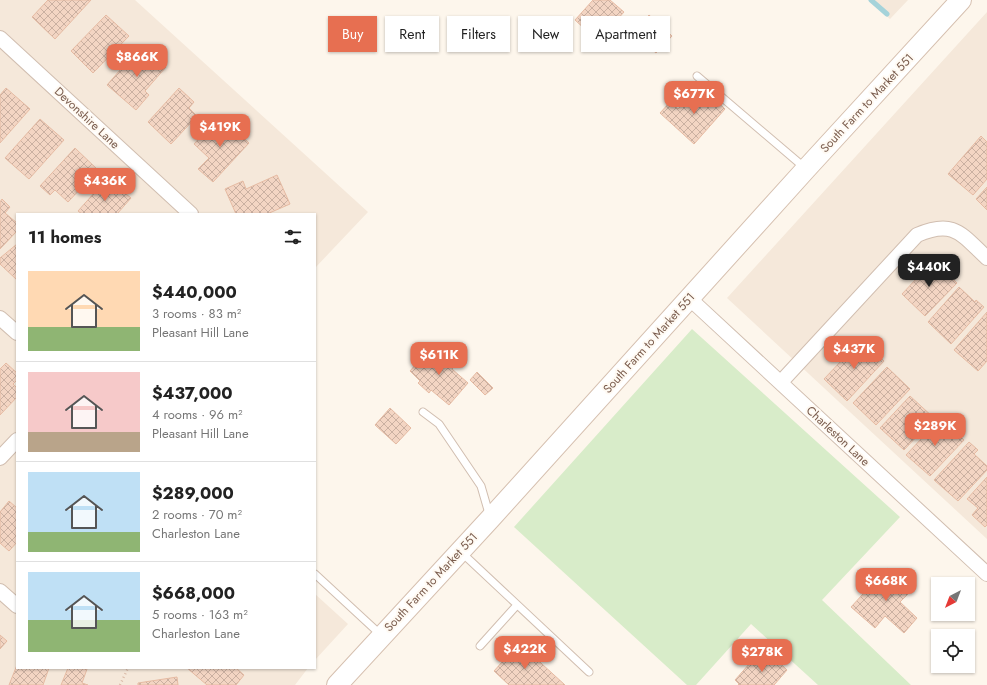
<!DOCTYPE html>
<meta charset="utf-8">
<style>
:root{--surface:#fff;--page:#f6f6f6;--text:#222;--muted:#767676;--line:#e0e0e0;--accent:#e76f51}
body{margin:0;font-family:Jost,sans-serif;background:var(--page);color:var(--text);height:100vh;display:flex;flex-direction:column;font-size:15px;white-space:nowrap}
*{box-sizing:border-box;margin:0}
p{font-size:13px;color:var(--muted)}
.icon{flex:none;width:22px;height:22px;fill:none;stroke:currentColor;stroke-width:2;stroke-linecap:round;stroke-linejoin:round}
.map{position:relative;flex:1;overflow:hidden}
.details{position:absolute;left:16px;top:213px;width:300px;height:456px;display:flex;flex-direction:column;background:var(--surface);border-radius:0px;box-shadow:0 1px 3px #0004}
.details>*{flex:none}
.hud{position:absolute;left:328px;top:16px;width:380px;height:36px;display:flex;gap:8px}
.needle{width:26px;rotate:222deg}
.buttons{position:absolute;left:931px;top:577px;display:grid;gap:8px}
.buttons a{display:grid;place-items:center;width:44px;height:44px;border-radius:0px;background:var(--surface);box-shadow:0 1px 3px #0004;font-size:20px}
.price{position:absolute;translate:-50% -34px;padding:0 9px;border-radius:8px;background:var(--accent);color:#fff;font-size:13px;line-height:26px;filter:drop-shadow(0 1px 2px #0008)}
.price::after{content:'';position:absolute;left:50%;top:24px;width:12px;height:9px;margin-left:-6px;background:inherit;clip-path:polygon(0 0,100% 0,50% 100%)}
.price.current{background:#222;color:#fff}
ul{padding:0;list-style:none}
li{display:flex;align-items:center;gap:12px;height:100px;padding:0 12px}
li+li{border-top:1px solid var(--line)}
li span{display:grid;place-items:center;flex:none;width:112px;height:80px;border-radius:0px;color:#555}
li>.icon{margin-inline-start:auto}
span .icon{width:48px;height:48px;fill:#fffc;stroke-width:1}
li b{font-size:17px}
h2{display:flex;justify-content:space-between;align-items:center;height:48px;padding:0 12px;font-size:17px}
.pill{padding:0 14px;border-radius:0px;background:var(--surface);box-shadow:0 1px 3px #0004;font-size:14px;line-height:36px}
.pill.current{background:var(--accent);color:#fff}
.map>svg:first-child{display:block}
.residential{fill:#f5e8da}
.green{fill:#d8ecc9}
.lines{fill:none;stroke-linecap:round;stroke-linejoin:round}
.stream{stroke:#a5d3da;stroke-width:5}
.building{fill:url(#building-cross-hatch);stroke:#e6bba3}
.service-casing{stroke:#d1beb0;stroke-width:9}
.minor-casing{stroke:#d1beb0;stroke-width:16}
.secondary-casing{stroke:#d6c0b0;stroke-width:22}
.path{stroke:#d9b8a5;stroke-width:2.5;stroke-dasharray:1 3;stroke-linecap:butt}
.service{stroke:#fff;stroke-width:7}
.minor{stroke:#fff;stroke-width:14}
.secondary{stroke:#fff;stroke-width:20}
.labels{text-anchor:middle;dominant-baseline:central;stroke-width:4;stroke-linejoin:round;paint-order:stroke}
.street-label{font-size:12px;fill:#7a5c4d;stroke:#fffaf3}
</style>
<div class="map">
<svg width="987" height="685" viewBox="0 0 987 685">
<defs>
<pattern id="building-cross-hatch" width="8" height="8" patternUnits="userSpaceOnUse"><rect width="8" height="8" fill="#f3d5c3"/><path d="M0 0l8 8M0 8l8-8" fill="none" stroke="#cab0a1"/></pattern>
</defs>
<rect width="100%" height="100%" fill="#fdf6ec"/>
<path class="residential" d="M0 0H135L368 212 315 268V214H17V668H308L295 685H0Z
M869 0H908L890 19Z
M987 12V539L727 298Z
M315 594 348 624 315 660Z"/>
<path class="green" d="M692 329 900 517 822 600 911 685H818L751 624 696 685H687L514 527Z"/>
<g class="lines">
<path class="stream" d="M871 0 887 14"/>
</g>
<path class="building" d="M48 0H91L55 39 32 17Z
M593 0H610L624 12 598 41 575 20Z
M106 15 129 36 93 73 71 51Z
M649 15 672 36 656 53 633 33Z
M141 46 166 67 145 91 149 95 136 110 107 85Z
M700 86 725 109 694 144 660 113 670 102 678 109Z
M6 88 30 109 0 143V95Z
M179 88 194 102 189 108 197 116 171 144 148 122Z
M220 116 249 143 213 182 198 169 209 158 194 144Z
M40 119 64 140 29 179 5 158Z
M981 136 987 142V179L973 195 948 174Z
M75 148 98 170 68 202 55 190 50 195 40 186Z
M277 175 290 204 267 214H236L225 189 243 181 246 189Z
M104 182 114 191 117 187 131 198 117 214H82L78 211Z
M987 187V210L976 199Z
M2 199 10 207 5 213 17 223V231L0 249V202Z
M17 244V280L0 264V258Z
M933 261 957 283 925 316 902 294Z
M959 287 975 302 976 300 984 307 951 344 928 322Z
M987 312V361L978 371 954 350Z
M861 340 884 361 847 401 824 379Z
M429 349 441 359 446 354 457 363 452 369 468 383 449 405 431 390 429 393 418 383 420 381 410 371Z
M6 363 17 373V380L13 384 17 388V397L0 415V369Z
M887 367 910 389 876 425 853 403Z
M477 372 493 388 485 395 470 380Z
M910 396 934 418 904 450 880 428Z
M390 408 411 428 396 444 375 425Z
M941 418 964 440 930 476 906 455Z
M969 442 978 450 974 454 987 466V470L958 501 934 480Z
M987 477V525L985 527 972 515 978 508 967 499Z
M9 501 17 508V542L9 551 0 543V512Z
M887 568 912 590 900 602 917 618 904 633 885 616 875 628 851 607Z
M0 635 7 641 0 649Z
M519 643 565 685H509L494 671Z
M768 652 787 670 774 685H738L739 684 735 680 751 662 755 666Z
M17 665V668H49L43 685H9Z
M68 668 87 669 82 683 88 685H61Z
M187 668H236L244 675 236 685H207Z
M177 677 178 685H138V683Z"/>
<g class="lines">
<g class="service-casing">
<path id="service" d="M697 76 805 168
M423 412 439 424 481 486 490 517
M461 552 589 672
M315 574 381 635
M480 646 517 605"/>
</g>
<g class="minor-casing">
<path id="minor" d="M0 38 191 214
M689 298 987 574
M0 318 17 333
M781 382 917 235C954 219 961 234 987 258
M0 458 17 440
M0 591 17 606"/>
</g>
<g class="secondary-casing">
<path id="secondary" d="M337 685 490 519 806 169 961 0"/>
</g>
<path class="path" d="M120 685 128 668"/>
<use href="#service" class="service"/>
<use href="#minor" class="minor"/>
<use href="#secondary" class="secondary"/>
</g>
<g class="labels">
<g class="street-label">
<text transform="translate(867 103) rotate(-47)">South Farm to Market 551</text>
<text transform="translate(87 118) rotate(43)">Devonshire Lane</text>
<text transform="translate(649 343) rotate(-48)">South Farm to Market 551</text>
<text transform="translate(838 436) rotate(43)">Charleston Lane</text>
<text transform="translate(431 582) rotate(-47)">South Farm to Market 551</text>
</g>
</g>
</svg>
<div class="buttons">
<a><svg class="needle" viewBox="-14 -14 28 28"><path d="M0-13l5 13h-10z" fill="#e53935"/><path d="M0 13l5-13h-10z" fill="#767676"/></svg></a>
<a><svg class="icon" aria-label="locate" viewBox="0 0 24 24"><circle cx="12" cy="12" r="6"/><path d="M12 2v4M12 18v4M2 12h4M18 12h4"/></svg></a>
</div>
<b class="price" style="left:137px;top:78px">$866K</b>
<b class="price" style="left:694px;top:115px">$677K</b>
<b class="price" style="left:220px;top:148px">$419K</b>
<b class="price" style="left:105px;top:202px">$436K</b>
<b class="price current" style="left:929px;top:288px">$440K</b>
<b class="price" style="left:854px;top:370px">$437K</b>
<b class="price" style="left:439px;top:376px">$611K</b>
<b class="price" style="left:935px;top:447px">$289K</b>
<b class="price" style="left:886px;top:602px">$668K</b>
<b class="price" style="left:525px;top:670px">$422K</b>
<b class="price" style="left:762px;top:673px">$278K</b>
<div class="hud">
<a class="pill current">Buy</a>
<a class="pill">Rent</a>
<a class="pill">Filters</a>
<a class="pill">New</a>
<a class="pill">Apartment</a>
</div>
<section class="details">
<h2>11 homes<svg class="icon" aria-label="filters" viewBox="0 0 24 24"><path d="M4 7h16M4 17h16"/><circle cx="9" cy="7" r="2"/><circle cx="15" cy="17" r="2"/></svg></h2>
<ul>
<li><span style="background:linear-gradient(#ffd9b3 70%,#8fb573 0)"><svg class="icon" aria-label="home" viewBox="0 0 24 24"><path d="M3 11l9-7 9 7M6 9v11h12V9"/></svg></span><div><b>$440,000</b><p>3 rooms · 83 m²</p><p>Pleasant Hill Lane</p></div></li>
<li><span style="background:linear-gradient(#f6c9c9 75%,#b9a48a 0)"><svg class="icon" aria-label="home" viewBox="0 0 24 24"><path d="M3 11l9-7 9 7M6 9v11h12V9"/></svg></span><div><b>$437,000</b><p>4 rooms · 96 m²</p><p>Pleasant Hill Lane</p></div></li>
<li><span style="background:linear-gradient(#bfe0f5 75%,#8fb573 0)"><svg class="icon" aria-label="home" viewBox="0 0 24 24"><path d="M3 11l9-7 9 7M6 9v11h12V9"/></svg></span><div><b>$289,000</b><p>2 rooms · 70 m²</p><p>Charleston Lane</p></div></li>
<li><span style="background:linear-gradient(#bfe0f5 60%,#8fb573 0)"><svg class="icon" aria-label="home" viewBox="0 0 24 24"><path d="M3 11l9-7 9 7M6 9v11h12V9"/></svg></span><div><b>$668,000</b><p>5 rooms · 163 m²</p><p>Charleston Lane</p></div></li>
</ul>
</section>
</div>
